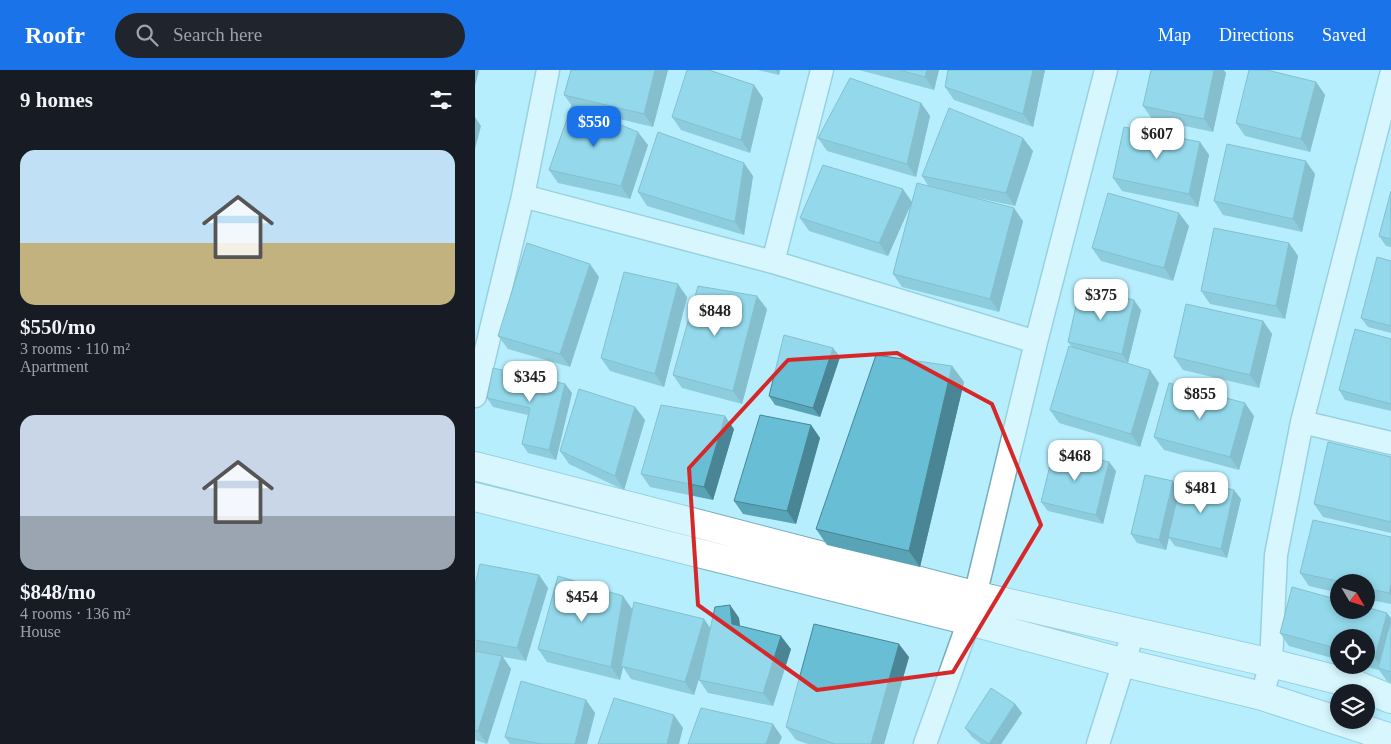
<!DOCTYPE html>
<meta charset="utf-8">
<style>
:root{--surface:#171b24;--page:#20242c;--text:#f1f3f6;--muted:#9ea1a6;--accent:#1a73e8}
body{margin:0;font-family:"Times New Roman",serif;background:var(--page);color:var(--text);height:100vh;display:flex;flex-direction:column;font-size:19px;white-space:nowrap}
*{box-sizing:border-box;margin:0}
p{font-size:16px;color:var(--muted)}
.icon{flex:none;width:28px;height:28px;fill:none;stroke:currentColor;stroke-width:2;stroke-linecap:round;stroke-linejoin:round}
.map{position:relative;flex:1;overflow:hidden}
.details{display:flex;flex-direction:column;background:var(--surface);width:475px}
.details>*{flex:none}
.needle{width:32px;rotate:128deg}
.tools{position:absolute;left:855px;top:504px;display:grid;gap:10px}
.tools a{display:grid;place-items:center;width:45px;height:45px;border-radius:50%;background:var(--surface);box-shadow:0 2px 8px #0003;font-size:25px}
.price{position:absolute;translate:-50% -42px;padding:0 11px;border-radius:10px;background:#fff;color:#222;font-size:16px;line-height:32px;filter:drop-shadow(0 1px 2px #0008)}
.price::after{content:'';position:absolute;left:50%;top:30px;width:15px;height:11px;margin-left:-8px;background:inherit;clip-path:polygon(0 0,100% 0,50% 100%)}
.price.current{background:var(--accent);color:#fff}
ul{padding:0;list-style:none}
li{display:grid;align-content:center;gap:10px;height:265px;padding:0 20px}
li span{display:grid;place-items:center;height:155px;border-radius:15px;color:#555}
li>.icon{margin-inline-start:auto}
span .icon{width:90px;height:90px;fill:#fffc;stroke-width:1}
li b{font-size:21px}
h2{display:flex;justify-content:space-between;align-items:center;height:60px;padding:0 20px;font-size:21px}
header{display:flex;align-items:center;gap:30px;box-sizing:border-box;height:70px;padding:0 25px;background:var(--accent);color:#fff}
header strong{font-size:24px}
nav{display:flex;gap:28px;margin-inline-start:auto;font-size:18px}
.search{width:350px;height:45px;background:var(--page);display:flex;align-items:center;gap:12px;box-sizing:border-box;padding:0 18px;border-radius:28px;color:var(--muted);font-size:19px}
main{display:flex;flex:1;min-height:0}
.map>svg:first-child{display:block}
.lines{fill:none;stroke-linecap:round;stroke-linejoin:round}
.street-casing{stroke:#76acbb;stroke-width:25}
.secondary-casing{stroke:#76acbb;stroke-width:30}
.street{stroke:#fff;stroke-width:22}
.secondary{stroke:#fff;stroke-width:28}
.wall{fill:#59a3b6}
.shaded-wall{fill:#498594}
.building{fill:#68bed4;stroke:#498594}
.marked{fill:none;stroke:#d62828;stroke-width:4;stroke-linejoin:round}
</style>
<header>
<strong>Roofr</strong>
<div class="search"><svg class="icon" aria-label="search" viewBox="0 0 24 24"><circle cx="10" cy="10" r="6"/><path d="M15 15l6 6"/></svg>Search here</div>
<nav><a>Map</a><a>Directions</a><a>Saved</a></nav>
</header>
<main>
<section class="details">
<h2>9 homes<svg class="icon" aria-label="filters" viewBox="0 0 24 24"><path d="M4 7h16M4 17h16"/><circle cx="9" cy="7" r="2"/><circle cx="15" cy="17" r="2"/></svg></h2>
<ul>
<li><span style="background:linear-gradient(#bfe0f5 60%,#c2b280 0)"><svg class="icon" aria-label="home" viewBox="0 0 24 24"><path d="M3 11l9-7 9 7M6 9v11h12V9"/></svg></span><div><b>$550/mo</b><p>3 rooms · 110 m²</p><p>Apartment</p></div></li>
<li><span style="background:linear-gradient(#c9d6e8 65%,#9aa5b1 0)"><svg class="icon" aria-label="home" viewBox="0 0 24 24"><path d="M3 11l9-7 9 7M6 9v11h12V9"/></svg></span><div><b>$848/mo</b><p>4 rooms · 136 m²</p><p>House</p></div></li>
</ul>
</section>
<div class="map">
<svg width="916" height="674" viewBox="0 0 916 674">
<rect width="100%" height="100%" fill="#b6eefe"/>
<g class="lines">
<g class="street-casing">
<path id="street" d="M48 126 298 192 561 272
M298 192 347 0
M0 326 48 126 73 0
M827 352 916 373
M787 626 796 593 801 485 827 352 916 5
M450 674 494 551 561 272 631 0
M623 674 659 560"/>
</g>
<g class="secondary-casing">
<path id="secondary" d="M0 396 499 525 796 593 879 614 916 629
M0 427 494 551 650 593 787 626 916 668"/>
</g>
<use href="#street" class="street"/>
<use href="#secondary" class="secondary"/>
</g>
<path class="wall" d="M96 0H193L178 57 115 42 173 75 155 129 83 113 74 100 97 36 89 25Z
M283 0H305L304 5Z
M384 0H464L459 20Z
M473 0H570L558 57 479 30 470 17Z
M751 3 738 62 677 49 668 36Z
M841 12 850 25 835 82 770 66 761 53Z
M288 28 275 83 206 60 197 47Z
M446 33 455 46 441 107 352 81 343 68Z
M725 72 734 85 723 137 647 121 638 108Z
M558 81 540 136 493 126 548 151 524 242 427 217 418 204 436 134 413 186 334 161 325 148 437 132 454 117 447 106Z
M840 104 827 162 748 145 739 131Z
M278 106 269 165 172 136 163 122Z
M916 121V177L911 176 904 166Z
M714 156 698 211 626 191 617 178Z
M814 173 823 186 810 249 735 234 726 221Z
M916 191V263L893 257 886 248Z
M124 207 95 297 33 279 23 266Z
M212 227 189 317 135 301 126 288Z
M292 239 267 334 207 318 198 305Z
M666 240 653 293 642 291 684 313 665 377 584 353 575 340 597 277 593 272Z
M788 251 797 264 784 318 708 300 699 287Z
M916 269V341L870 330 864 320Z
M358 278 365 287 345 347 300 335 294 326Z
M477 296 489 312 445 497 352 475 341 459Z
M90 314 97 323 81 390 53 383 47 374 53 345 18 337 12 328Z
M160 337 170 350 149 420 94 394 85 381Z
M779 346 764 400 689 380 679 367Z
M336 355 345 368 321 454 268 444 259 431Z
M259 359 238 430 175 417 166 404Z
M916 387V463L848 447 839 434Z
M634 392 641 401 628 454 573 441 566 432Z
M704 420 766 429 752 488 700 476 694 468 691 480 662 473 656 464Z
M916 467V534L891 529V512H864V523L834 516 825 503Z
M64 505 73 518 51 591 28 587 36 599 12 674 0 670V515Z
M255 535 264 548 265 556 316 579 298 636 233 623 224 610V609L219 625 156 609 148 597 145 610 72 592 63 579 157 539 229 549 235 559Z
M916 548V613L912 611 904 600 884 595H891V568H864V590L814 576 805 563Z
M434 587 409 674H333L321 670 311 657Z
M111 630 120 643 112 674H35L30 667Z
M540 634 547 643 526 674H506L497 667 490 658Z"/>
<path class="shaded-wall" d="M0 0H4L0 16Z
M180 0H193L178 57 169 44Z
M300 0H305L304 5Z
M452 0H464L459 20 450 7Z
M558 0H570L558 57 548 44Z
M739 0H749L751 3 738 62 729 49Z
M841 12 850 25 835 82 826 69Z
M279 15 288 28 275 83 266 70Z
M446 33 455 46 441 107 432 94Z
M0 47 6 56 0 79Z
M163 62 173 75 155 129 146 116Z
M548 68 558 81 540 136 531 123Z
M725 72 734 85 723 137 714 124Z
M831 91 840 104 827 162 818 149Z
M269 93 278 106 269 165 260 152Z
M428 119 437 132 413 186 404 173Z
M539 138 548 151 524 242 515 229Z
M704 143 714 156 698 211 689 198Z
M814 173 823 186 810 249 801 236Z
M115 194 124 207 95 297 85 284Z
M203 214 212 227 189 317 180 304Z
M282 226 292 239 267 334 258 321Z
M659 230 666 240 653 293 647 284Z
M788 251 797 264 784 318 775 305Z
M358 278 365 287 345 347 338 338Z
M477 296 489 312 445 497 434 481Z
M675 300 684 313 665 377 656 364Z
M90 314 97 323 81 390 74 380Z
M770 333 779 346 764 400 755 387Z
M160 337 170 350 149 420 140 406Z
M250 346 259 359 238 430 229 417Z
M336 355 345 368 321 454 312 441Z
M634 392 641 401 628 454 621 445Z
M698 411 705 420 691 480 684 470Z
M759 420 766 429 752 488 746 479Z
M64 505 73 518 51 591 42 578Z
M916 514V526L914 523Z
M148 526 157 539 146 596 148 597 145 610 136 597Z
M255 535 264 548 266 568 257 554Z
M912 543 916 548V576L908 600 900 588Z
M229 549 238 562 219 625 210 612Z
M306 566 316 579 298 636 288 623Z
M424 574 434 587 409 674H396Z
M27 586 36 599 12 674 3 661Z
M111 630 120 643 112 674H100Z
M540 634 547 643 526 674H514Z
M199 645 208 658 204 674H192Z
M298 654 307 667 304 674H291Z"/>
<path class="building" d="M96 0H180L169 44 89 25Z
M212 0H234L279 15 266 70 197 47Z
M424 0H452L450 7Z
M473 0H558L548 44 470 17Z
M676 0H739L729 49 668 36Z
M774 0H792L841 12 826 69 761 53Z
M375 8 446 33 432 94 343 68Z
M97 35 163 62 146 116 74 100Z
M474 38 548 68 531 123 447 106Z
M649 57 725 72 714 124 638 108Z
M183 62 269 93 260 152 163 122Z
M752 74 831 91 818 149 739 131Z
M348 95 428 119 404 173 325 148Z
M442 113 539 138 515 229 418 204Z
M916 121V169L904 166Z
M633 123 704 143 689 198 617 178Z
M739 158 814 173 801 236 726 221Z
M52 173 115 194 85 284 23 266Z
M902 187 916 191V256L886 248Z
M149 202 203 214 180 304 126 288Z
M223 216 282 226 258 321 198 305Z
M605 218 659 230 647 284 593 272Z
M711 234 788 251 775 305 699 287Z
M880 259 916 269V334L864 320Z
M309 265 358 278 338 338 294 326Z
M594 276 675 300 656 364 575 340Z
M401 285 477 296 434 481 341 459Z
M18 298 90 314 74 380 47 374 55 338 12 328Z
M694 313 770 333 755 387 679 367Z
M104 319 160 337 140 406 85 381Z
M186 335 250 346 229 417 166 404Z
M285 345 336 355 312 441 259 431Z
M853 372 916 387V452L839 434Z
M579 379 634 392 621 445 566 432Z
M670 405 698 411 684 470 656 464Z
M707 408 759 420 746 479 693 467Z
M838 450 916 467V514L914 523 891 518V512H867L825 503Z
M5 494 64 505 42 578 0 570V515Z
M83 506 148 526 136 597 63 579Z
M817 517 864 530V540H891V537L912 543 900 588 891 586V568H864V579L805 563Z
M159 532 229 549 210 612 146 596Z
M255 535 257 554 306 566 288 623 224 610 240 537Z
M916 550V602L903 598Z
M339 554 424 574 396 674H360L311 657Z
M0 581 27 586 3 661 0 660Z
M46 611 111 630 100 674H67L30 667Z
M516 618 540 634 514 674 490 658Z
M139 628 199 645 192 674H123Z
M226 638 298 654 291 674H213Z"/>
<path d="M0 0H916V674H0ZM422 283 517 334 566 455 478 602 342 620 223 535 214 398 313 290Z" fill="#b6eefe" fill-opacity=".55" fill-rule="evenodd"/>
<path class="marked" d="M422 283 517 334 566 455 478 602 342 620 223 535 214 398 313 290Z"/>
</svg>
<div class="tools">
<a><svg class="needle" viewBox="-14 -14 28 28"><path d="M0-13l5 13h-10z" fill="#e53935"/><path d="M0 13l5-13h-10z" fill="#9ea1a6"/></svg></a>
<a><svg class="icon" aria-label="locate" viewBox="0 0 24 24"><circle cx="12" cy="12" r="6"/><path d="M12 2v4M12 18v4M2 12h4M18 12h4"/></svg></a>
<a><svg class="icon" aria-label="layers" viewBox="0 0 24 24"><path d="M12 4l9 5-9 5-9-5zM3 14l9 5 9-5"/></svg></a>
</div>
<b class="price current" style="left:119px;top:78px">$550</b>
<b class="price" style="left:682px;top:90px">$607</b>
<b class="price" style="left:626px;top:251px">$375</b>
<b class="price" style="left:240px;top:267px">$848</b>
<b class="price" style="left:55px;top:333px">$345</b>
<b class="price" style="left:725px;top:350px">$855</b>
<b class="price" style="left:600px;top:412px">$468</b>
<b class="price" style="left:726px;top:444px">$481</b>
<b class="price" style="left:107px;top:553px">$454</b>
</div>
</main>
